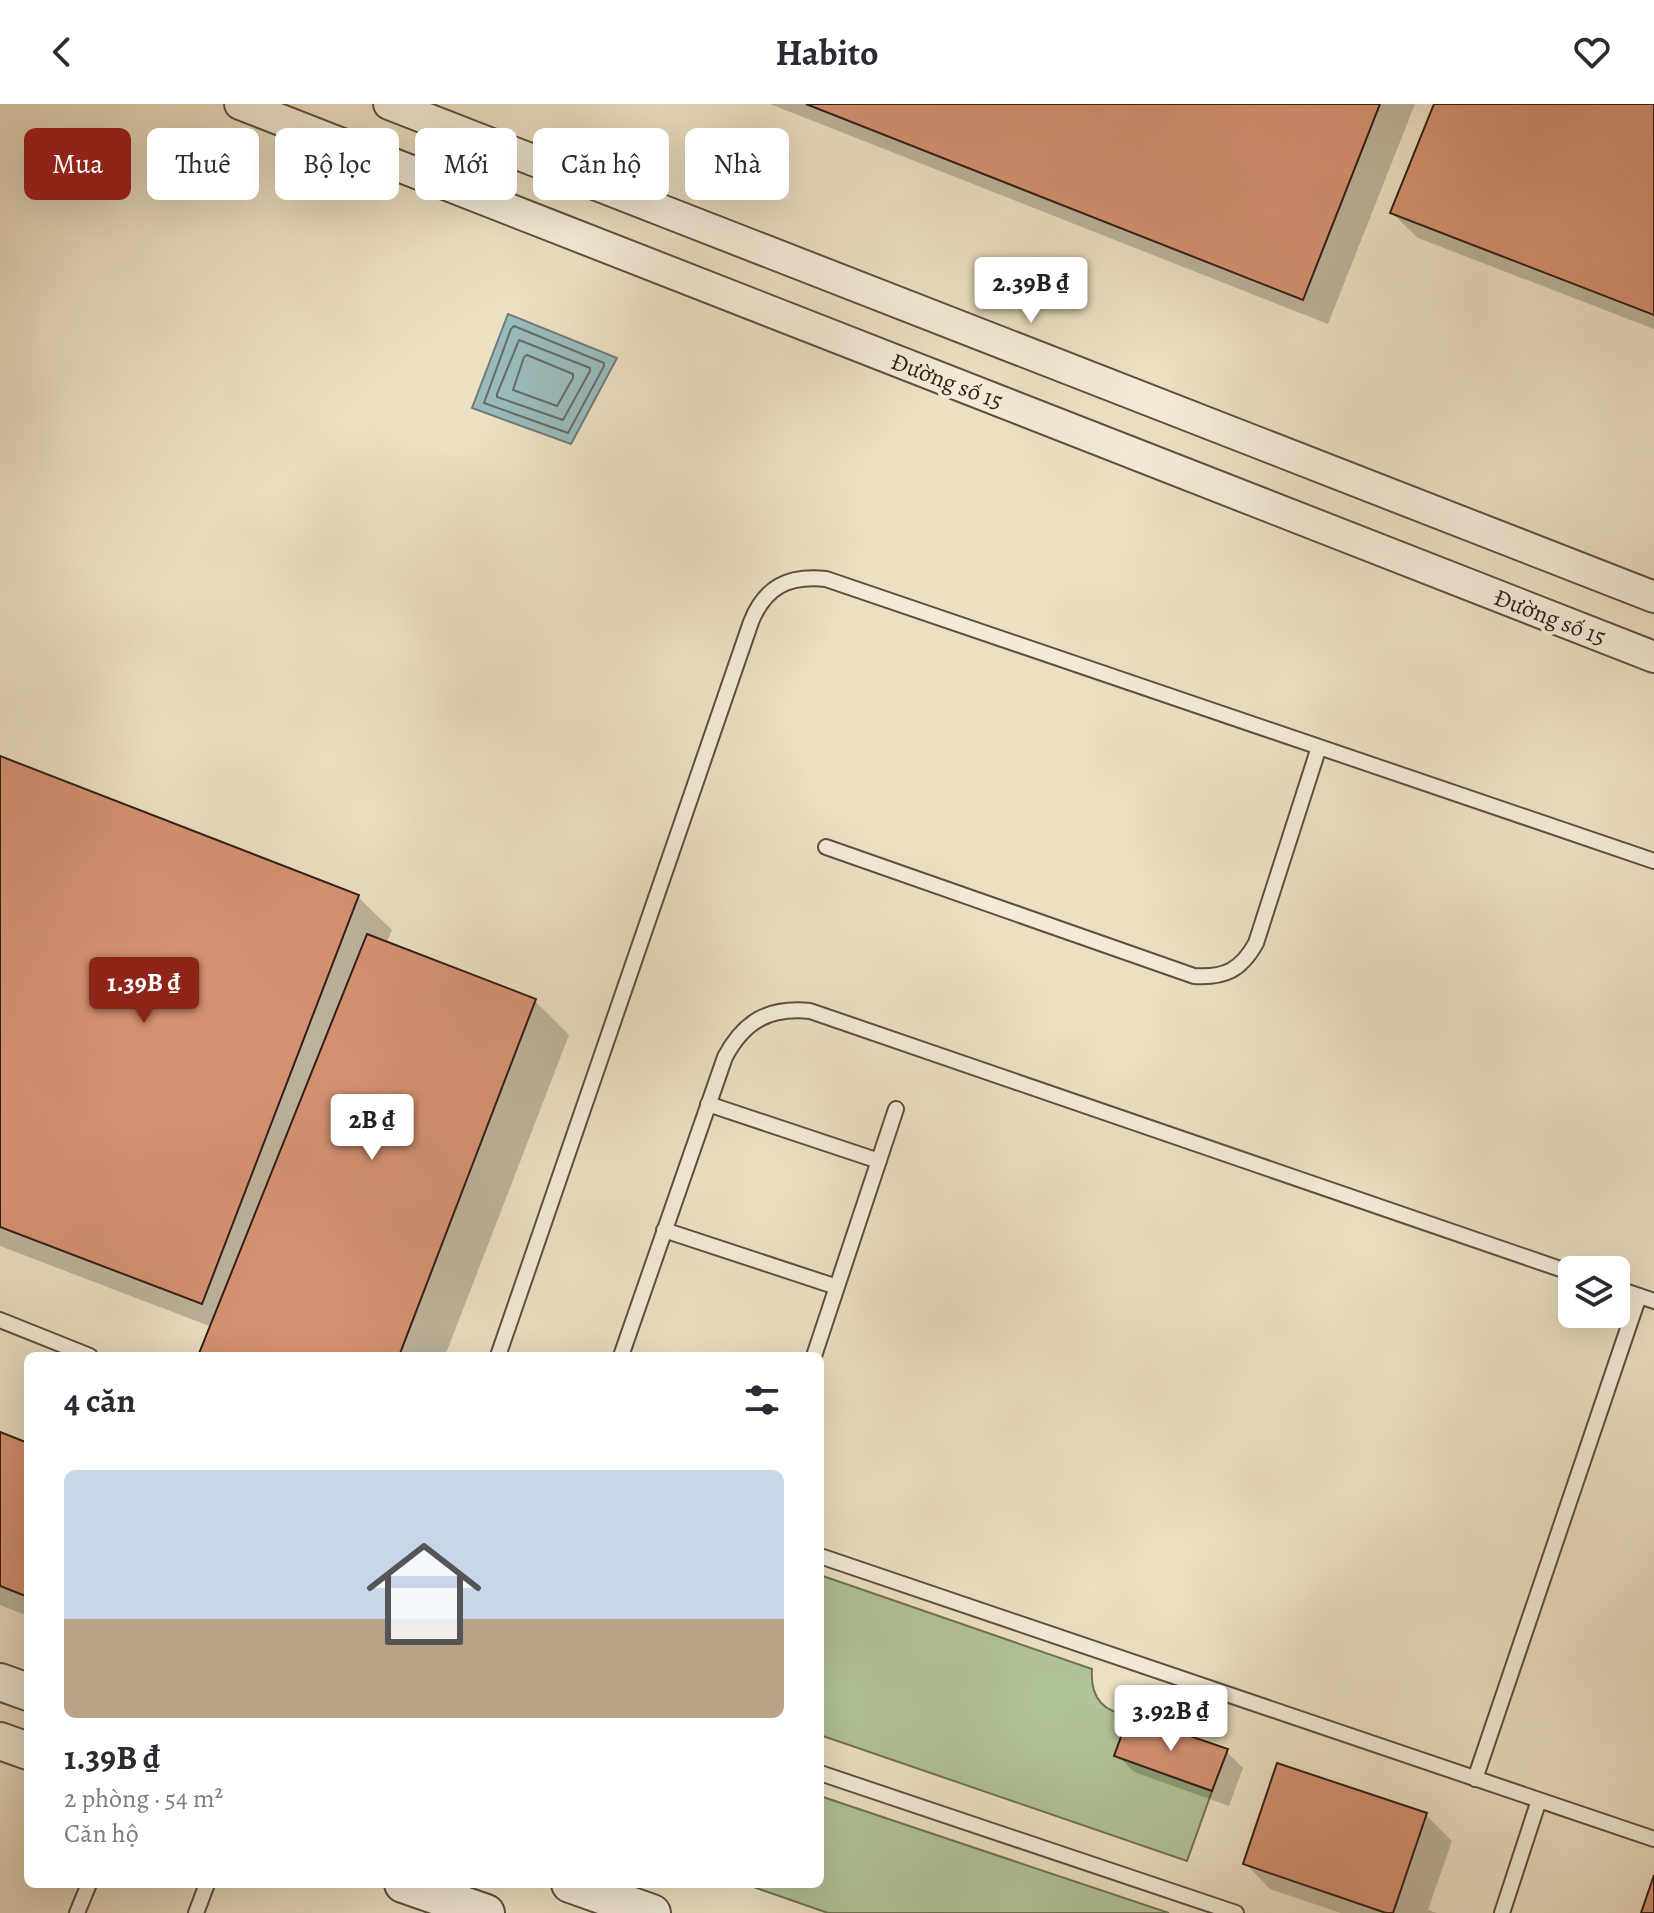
<!DOCTYPE html>
<html lang="vi">
<meta charset="utf-8">
<style>
:root{--surface:#fff;--page:#f2f2f3;--text:#2b2b33;--muted:#7c7c81;--line:#e1e1e2;--accent:#8f2418}
body{margin:0;font-family:Alegreya,serif;background:var(--page);color:var(--text);height:100vh;display:flex;flex-direction:column;font-size:30px;white-space:nowrap}
*{box-sizing:border-box;margin:0}
p{font-size:26px;color:var(--muted)}
.icon{flex:none;width:44px;height:44px;fill:none;stroke:currentColor;stroke-width:2;stroke-linecap:round;stroke-linejoin:round}
.map{position:relative;flex:1;overflow:hidden}
.panel{position:absolute;left:24px;top:1248px;width:800px;height:536px;display:flex;flex-direction:column;background:var(--surface);border-radius:12px;box-shadow:0 8px 32px #0002}
.panel>*{flex:none}
.hud{position:absolute;left:24px;top:24px;width:800px;height:72px;display:flex;gap:16px}
.controls{position:absolute;left:1558px;top:1152px;display:grid;gap:16px}
.controls a{display:grid;place-items:center;width:72px;height:72px;border-radius:12px;background:var(--surface);box-shadow:0 8px 32px #0002;font-size:40px}
.price{position:absolute;translate:-50% -68px;padding:0 18px;border-radius:8px;background:#fff;color:#222;font-size:26px;line-height:52px;filter:drop-shadow(0 2px 4px #0008)}
.price::after{content:'';position:absolute;left:50%;top:48px;width:24px;height:18px;margin-left:-12px;background:inherit;clip-path:polygon(0 0,100% 0,50% 100%)}
.price.active{background:var(--accent);color:#fff}
ul{padding:0;list-style:none}
li{display:grid;align-content:center;gap:16px;height:424px;padding:0 40px}
li+li{border-top:2px solid var(--line)}
li span{display:grid;place-items:center;height:248px;border-radius:12px;color:#555}
li>.icon{margin-inline-start:auto}
span .icon{width:144px;height:144px;fill:#fffc;stroke-width:1}
li b{font-size:34px}
h2{display:flex;justify-content:space-between;align-items:center;height:96px;padding:0 40px;font-size:34px}
.chip{padding:0 28px;border-radius:12px;background:var(--surface);box-shadow:0 8px 32px #0002;font-size:28px;line-height:72px}
.chip.active{background:var(--accent);color:#fff}
header{display:flex;justify-content:space-between;align-items:center;height:104px;padding:0 40px;background:var(--surface);font-size:36px;font-weight:700}
.map>svg:first-child{display:block}
.green{fill:#b1c398;stroke:#727058;stroke-width:2}
.water{fill:#9abbbb;stroke:#707c79;stroke-width:2}
.shadow{fill:#0003}
.lines{fill:none;stroke-linecap:round;stroke-linejoin:round}
.shore{stroke:#666c69;stroke-width:2}
.building{fill:#d59272;stroke:#321e17;stroke-width:2}
.service-casing{stroke:#604e42;stroke-width:18}
.minor-casing{stroke:#604e42;stroke-width:34}
.tertiary-casing{stroke:#604e42;stroke-width:40}
.service{stroke:#f3ebd7;stroke-width:14}
.minor{stroke:#f3ebd7;stroke-width:30}
.tertiary{stroke:#f3ebd7;stroke-width:36}
.labels{text-anchor:middle;dominant-baseline:central;stroke-width:8;stroke-linejoin:round;paint-order:stroke}
.street-label{font-size:24px;fill:#321e17;stroke:#f3ebd7}
</style>
<header><svg class="icon" aria-label="back" viewBox="0 0 24 24"><path d="M15 5l-7 7 7 7"/></svg>Habito<svg class="icon" aria-label="heart" viewBox="0 0 24 24"><path d="M12 20l-8-8c-3-5 5-10 8-4 3-6 11-1 8 4z"/></svg></header>
<div class="map">
<svg width="1654" height="1809" viewBox="0 0 1654 1809">
<rect width="100%" height="100%" fill="#ece0c2"/>
<filter id="stains"><feTurbulence type="fractalNoise" baseFrequency=".0025" numOctaves="4"/><feColorMatrix values="0 0 0 0 .2 0 0 0 0 .09 0 0 0 0 .02 0 0 0 .5 -.17"/></filter>
<radialGradient id="worn" r=".72"><stop offset=".6" stop-color="#630" stop-opacity="0"/><stop offset="1" stop-color="#630" stop-opacity=".3"/></radialGradient>
<path class="green" d="M820 1471 1092 1565C1090 1592 1101 1608 1129 1611L1115 1652 1212 1687 1187 1757 820 1631Z
M820 1692 1169 1809H828L745 1780H820Z"/>
<path class="water" d="M508 210 617 254 571 340 472 304Z"/>
<path class="shadow" d="M770 0H1415L1328 220Z
M1436 0H1654V225L1418 134 1392 109Z
M0 654 358 793 392 826 386 840 535 897 569 931 445 1252H201L212 1223 0 1142Z
M0 1330 28 1341V1512L0 1501Z
M1226 1647 1243 1664 1229 1702 1134 1668 1117 1651Z
M1426 1711 1452 1737 1428 1806 1437 1809H1341L1270 1785 1245 1759Z"/>
<g class="lines">
<path class="shore" d="M514 222 604 259V262L568 329 484 299 511 225Z
M519 236 590 264V267L563 316 497 293V290Z
M527 251 573 270V274L557 302 513 286 524 253Z"/>
</g>
<path class="building" d="M806 0H1380L1303 196Z
M1434 0H1654V211L1390 109Z
M0 652 359 791 202 1200 0 1123Z
M367 830 536 895 399 1252H198Z
M0 1328 28 1339V1493L0 1482Z
M1129 1611 1228 1645 1212 1687 1114 1652Z
M1277 1659 1427 1709 1393 1809H1386L1243 1760Z
M1654 1771V1809H1641Z"/>
<g class="lines">
<g class="service-casing">
<path id="service" d="M826 743 1194 872C1225 874 1241 866 1256 839L1319 643
M708 1000 879 1057
M664 1126 837 1183
M1616 1184 1654 1197
M0 1216 90 1252
M498 1252 751 518C765 483 788 471 826 475L1654 757
M621 1252 725 953C744 917 769 903 810 907L1572 1169
M814 1252 896 1005
M820 1452 1654 1735
M820 1669 1236 1809
M1475 1675 1639 1192
M77 1809 89 1780
M196 1809 207 1780
M1502 1809 1539 1696"/>
</g>
<g class="minor-casing">
<path id="minor" d="M240 0 1654 553
M389 0 1654 493"/>
</g>
<g class="tertiary-casing">
<path id="tertiary" d="M0 1578 28 1588
M0 1637 28 1647
M403 1780 486 1809
M570 1780 652 1809"/>
</g>
<use href="#service" class="service"/>
<use href="#minor" class="minor"/>
<use href="#tertiary" class="tertiary"/>
</g>
<g class="labels">
<g class="street-label">
<text transform="translate(947 277) rotate(21)">Đường số 15</text>
<text transform="translate(1550 513) rotate(21)">Đường số 15</text>
</g>
</g>
<rect width="100%" height="100%" filter="url(#stains)"/>
<rect width="100%" height="100%" fill="url(#worn)"/>
</svg>
<div class="controls">
<a><svg class="icon" aria-label="layers" viewBox="0 0 24 24"><path d="M12 4l9 5-9 5-9-5zM3 14l9 5 9-5"/></svg></a>
</div>
<b class="price" style="left:1031px;top:221px">2.39B ₫</b>
<b class="price active" style="left:144px;top:921px">1.39B ₫</b>
<b class="price" style="left:372px;top:1058px">2B ₫</b>
<b class="price" style="left:1171px;top:1649px">3.92B ₫</b>
<div class="hud">
<a class="chip active">Mua</a>
<a class="chip">Thuê</a>
<a class="chip">Bộ lọc</a>
<a class="chip">Mới</a>
<a class="chip">Căn hộ</a>
<a class="chip">Nhà</a>
</div>
<section class="panel">
<h2>4 căn<svg class="icon" aria-label="filters" viewBox="0 0 24 24"><path d="M4 7h16M4 17h16"/><circle cx="9" cy="7" r="2"/><circle cx="15" cy="17" r="2"/></svg></h2>
<ul>
<li><span style="background:linear-gradient(#c9d6e8 60%,#b9a48a 0)"><svg class="icon" aria-label="home" viewBox="0 0 24 24"><path d="M3 11l9-7 9 7M6 9v11h12V9"/></svg></span><div><b>1.39B ₫</b><p>2 phòng · 54 m²</p><p>Căn hộ</p></div></li>
</ul>
</section>
</div>
